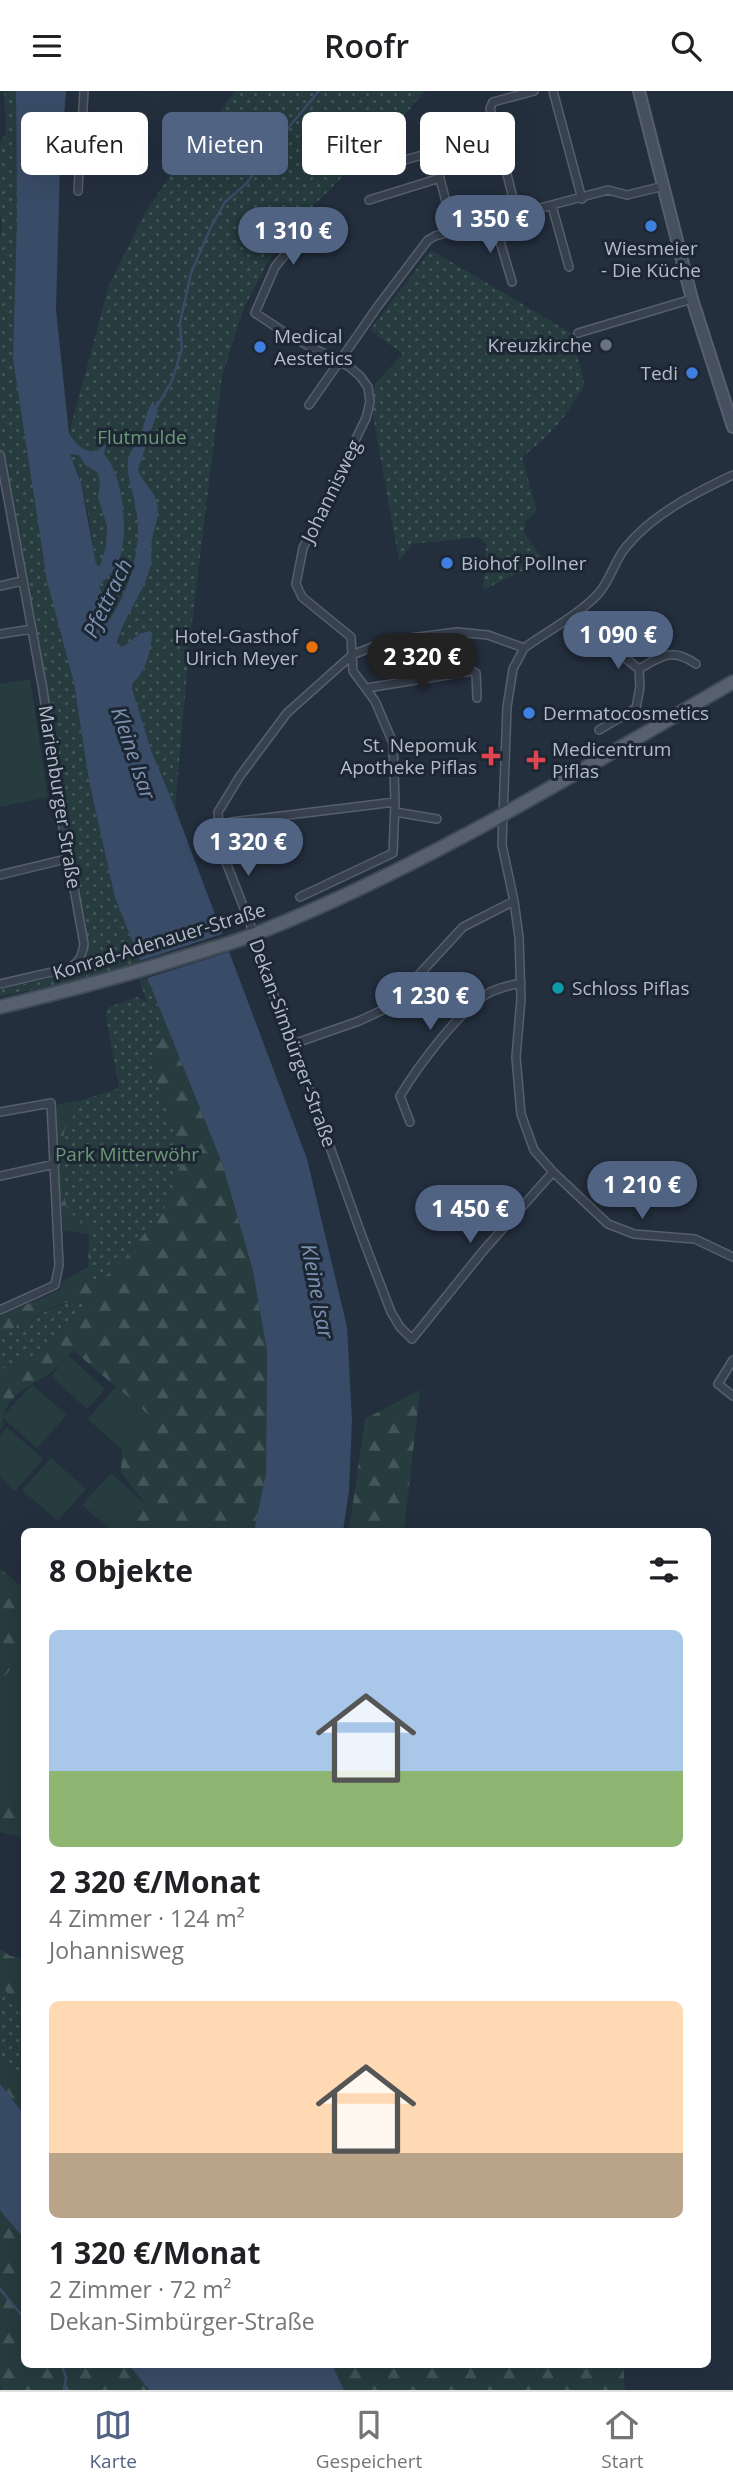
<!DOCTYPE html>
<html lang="de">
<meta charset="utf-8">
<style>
:root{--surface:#fff;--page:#f6f6f6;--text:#202124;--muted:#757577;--line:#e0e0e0;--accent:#506383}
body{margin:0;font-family:"Open Sans",sans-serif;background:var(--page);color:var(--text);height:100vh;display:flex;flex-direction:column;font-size:26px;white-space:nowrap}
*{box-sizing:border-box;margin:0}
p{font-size:23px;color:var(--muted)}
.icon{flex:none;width:38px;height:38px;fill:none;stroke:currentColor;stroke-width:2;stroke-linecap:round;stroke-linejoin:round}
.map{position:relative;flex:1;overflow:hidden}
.details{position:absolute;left:21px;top:1437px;width:690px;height:840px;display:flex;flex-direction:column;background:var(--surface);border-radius:10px;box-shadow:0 7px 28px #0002}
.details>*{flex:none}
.banner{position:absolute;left:21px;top:21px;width:691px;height:63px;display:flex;gap:14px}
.price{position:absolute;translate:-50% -60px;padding:0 16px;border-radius:24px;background:var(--accent);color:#fff;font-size:23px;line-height:46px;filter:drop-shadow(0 2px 4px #0008)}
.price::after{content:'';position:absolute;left:50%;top:42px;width:21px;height:16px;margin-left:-10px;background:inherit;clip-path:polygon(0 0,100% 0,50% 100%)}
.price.current{background:#222;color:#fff}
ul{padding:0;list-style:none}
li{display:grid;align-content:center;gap:14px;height:371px;padding:0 28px}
li span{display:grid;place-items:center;height:217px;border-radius:10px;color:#555}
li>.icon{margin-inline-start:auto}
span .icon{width:126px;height:126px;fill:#fffc;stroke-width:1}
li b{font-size:30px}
h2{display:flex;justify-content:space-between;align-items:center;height:84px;padding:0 28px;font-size:30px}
.pill{padding:0 24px;border-radius:10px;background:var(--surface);box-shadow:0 7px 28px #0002;font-size:24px;line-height:63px}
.pill.current{background:var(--accent);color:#fff}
header{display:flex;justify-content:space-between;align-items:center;height:91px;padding:0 28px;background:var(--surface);font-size:32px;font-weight:600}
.tab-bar{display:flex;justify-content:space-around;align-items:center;height:98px;border-top:2px solid var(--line);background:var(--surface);font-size:19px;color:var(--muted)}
.tab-bar a{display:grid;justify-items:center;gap:4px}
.tab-bar .current{color:var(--accent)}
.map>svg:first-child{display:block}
.grass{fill:url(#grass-dots)}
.forest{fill:url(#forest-firs)}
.garden{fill:#263c3f}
.water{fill:#394c67;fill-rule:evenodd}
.pier{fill:#242f3e}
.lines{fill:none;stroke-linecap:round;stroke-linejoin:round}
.stream{stroke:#394c67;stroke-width:2.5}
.street-casing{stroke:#565f6c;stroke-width:10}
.secondary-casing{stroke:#565f6c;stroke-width:14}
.primary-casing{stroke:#414a57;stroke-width:16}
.street{stroke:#38414e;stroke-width:7}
.secondary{stroke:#465061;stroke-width:10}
.primary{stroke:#56606e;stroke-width:12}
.shop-dot{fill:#3f7fe0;stroke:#1d2633;stroke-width:2.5}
.worship-dot{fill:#6b7280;stroke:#1d2633;stroke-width:2.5}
.food-dot{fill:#e8710a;stroke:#1d2633;stroke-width:2.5}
.health-dot{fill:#e0444e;stroke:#1d2633;stroke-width:2.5}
.culture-dot{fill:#0f9aa8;stroke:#1d2633;stroke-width:2.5}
.labels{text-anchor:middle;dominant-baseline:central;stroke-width:6;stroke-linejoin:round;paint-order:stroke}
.poi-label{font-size:19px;fill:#b4bcc9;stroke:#1d2633;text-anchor:start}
.park-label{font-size:19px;fill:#6b9a76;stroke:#1d2633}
.street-label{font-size:19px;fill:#b4bcc9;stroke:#1d2633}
.water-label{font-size:21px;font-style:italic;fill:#7c92b1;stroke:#1d2633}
</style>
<header><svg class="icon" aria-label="menu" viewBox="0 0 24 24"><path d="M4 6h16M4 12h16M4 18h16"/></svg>Roofr<svg class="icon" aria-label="search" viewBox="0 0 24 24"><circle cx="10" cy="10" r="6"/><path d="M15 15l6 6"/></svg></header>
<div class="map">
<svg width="733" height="2299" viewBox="0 0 733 2299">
<defs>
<pattern id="grass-dots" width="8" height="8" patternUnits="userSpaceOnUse" patternTransform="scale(1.75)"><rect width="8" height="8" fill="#263c3f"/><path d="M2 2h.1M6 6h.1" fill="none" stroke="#435659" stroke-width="1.8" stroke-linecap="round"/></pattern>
<pattern id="forest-firs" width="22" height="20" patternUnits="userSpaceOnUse" patternTransform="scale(1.75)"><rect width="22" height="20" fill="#263c3f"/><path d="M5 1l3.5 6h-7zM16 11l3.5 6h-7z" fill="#435659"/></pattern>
</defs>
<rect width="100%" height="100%" fill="#242f3e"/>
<path class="grass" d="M4 0H16L17 132 62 541 74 592 89 690 115 807 164 929 152 980 218 1078 164 1118 121 1172 92 1196V1140L67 1119 59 1069 65 1038 83 1009 119 997 106 924 109 916 137 906 147 911 135 876 114 884 0 905V897C20 893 61 889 75 874 80 869 82 859 84 853L0 364V147L2 137 0 120V51L6 43Z
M235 0H425L402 27 300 128 266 174 243 219 222 285 190 548 175 717 151 659 132 597 133 591C144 584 150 563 151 550L141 542 122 557 119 555 118 541 108 524 101 507 88 422 78 381 69 363V343L109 194 144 124 173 79 197 52Z
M431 159 571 242 585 294C564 327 554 342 522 366L537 420 526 430 524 442 544 469 483 499 486 454 480 446 412 453 399 470 373 325 374 294 403 263 370 239Z
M73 1210 95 1214 32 1265 0 1279V1247C19 1229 48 1219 73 1210Z
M0 1890 24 1931V1996L0 1969Z"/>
<path class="forest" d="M164 929 222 1072 253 1180 267 1260 266 1382 254 1440H123L146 1414 121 1381 122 1359 151 1326 73 1259C67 1266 61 1274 54 1279 36 1293 0 1305 3 1335L0 1339V1279L32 1265 94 1214C88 1213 79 1210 72 1211 53 1213 14 1234 0 1247V1225L60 1199 64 1189 88 1176 89 1143 63 1139 53 1014 83 1009 65 1038 59 1069 67 1119 92 1140 93 1195 121 1172 164 1118 184 1065 152 980Z
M420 1299 404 1440H349L365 1328Z
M0 1477 24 1498V1581L14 1574 5 1585 0 1586Z
M0 1701 24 1719V1747L0 1741Z
M0 1858 10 1865 24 1867V1931L0 1890Z
M0 1969 24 1996V2023L0 1993Z
M0 2119 24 2148V2273H128L149 2299H2L0 2295Z
M332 2273H623L625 2299H344Z"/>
<path class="garden" d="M30 588 48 706 0 716V593Z
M69 1265 105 1298 87 1318 51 1285Z
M32 1294 67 1324 37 1357 2 1326Z
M116 1295 151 1326 122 1359 88 1328Z
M7 1336 43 1368 15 1400 0 1386V1344Z
M51 1367 86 1398 58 1430 22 1399Z
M111 1382 146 1414 123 1440H112L82 1414Z
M14 1574 24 1581V1719L0 1701V1586L5 1585Z"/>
<path class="water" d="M16 0H66L60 76 56 219 69 343C77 354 84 363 99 359L102 353 106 354 104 363C124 384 130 448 117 474 113 482 105 488 99 494L110 528C130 498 143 454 136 418 134 403 126 385 128 370 129 359 137 355 140 346 145 334 145 321 153 310L158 319 138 379C142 391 155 400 157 412 160 426 154 436 152 449 150 458 153 468 150 477 143 503 124 525 117 551L122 557 141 542 151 540C154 553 145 584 133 591L132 597 151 659 175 717 307 1068 347 1236 352 1329 349 1400 343 1440H254L266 1382 267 1260 253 1180 222 1072 115 807 89 690 74 592 47 490 13 268 17 132ZM70 363 79 364 85 374 98 382 100 394 98 406 107 435 106 455 100 475 96 473 81 392Z
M0 1993 24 2023V2148L0 2119Z
M128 2273H332L344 2299H149Z"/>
<path class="pier" d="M225 842 232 860 144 888 137 871Z"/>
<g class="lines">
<path class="stream" d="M156 317 172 290 182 258 180 232 191 182 211 136 225 111 247 92 264 66 319 0
M0 2198 24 2227
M61 2273 66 2286 64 2299"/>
<g class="street-casing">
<path id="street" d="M553 0 582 108
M494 32 517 123
M401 70 433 61
M78 100 84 0
M369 109 440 87
M552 115 569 176
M319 122 275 176 255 222 290 245 348 275 360 285 368 296 370 311 366 327 303 457 296 493 302 506 351 546 353 580 375 610 393 652 395 711
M494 130 512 191
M454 141 433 61V50L437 46 494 32 490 17 493 11 534 0
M578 242 692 208
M309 314 378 215 428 149 435 145 608 99 627 104 664 95
M0 364 43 599 62 731 84 853C82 865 79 872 69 877L0 893
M0 495 22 490
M573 525 639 578 640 596 636 617 599 639
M0 543 32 538
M524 557 513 578 507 616 502 754 514 810 519 846 521 908 516 966 521 1023 534 1059 553 1081 608 1133 634 1143 695 1148 733 1166
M639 578C662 565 672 556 696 573
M367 597 472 580 476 582 477 607
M395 721 437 728
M218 735 231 731 395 711 393 762 300 806
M0 784 70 767
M293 953 359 930 389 916 463 836 514 810
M0 1021 51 1012 59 1174 55 1194 0 1219
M410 1031 400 1005C418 975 457 923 485 904 496 897 508 895 521 892
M553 1081 483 1160 412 1248 400 1236 391 1221 363 1148 293 953 276 911 254 843 226 771 220 753 218 721 240 685 287 622 352 564 387 550 457 541 488 544 524 557C549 539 577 525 598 503 611 489 614 470 626 456 653 423 695 402 733 384
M0 1085 55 1073
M733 1269 718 1293 733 1305"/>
</g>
<g class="secondary-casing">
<path id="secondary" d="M639 0 692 208 733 336"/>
</g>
<g class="primary-casing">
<path id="primary" d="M0 916C62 901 123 885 184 866 206 859 229 853 250 845 419 779 576 682 733 591"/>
</g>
<use href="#street" class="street"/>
<use href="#secondary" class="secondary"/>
<use href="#primary" class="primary"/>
</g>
<g class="shop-dot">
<circle cx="651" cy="135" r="7"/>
<circle cx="260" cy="256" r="7"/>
<circle cx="692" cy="282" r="7"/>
<circle cx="447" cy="472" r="7"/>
<circle cx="529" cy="622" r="7"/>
</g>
<circle class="worship-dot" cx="606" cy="254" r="7"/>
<circle class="food-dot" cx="312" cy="556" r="7"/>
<g class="health-dot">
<path d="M487.5 654.5h7v7h7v7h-7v7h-7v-7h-7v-7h7z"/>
<path d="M532.5 658.5h7v7h7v7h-7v7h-7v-7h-7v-7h7z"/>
</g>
<circle class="culture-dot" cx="558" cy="897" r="7"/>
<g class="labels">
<g class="poi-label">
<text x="651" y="157" text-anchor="middle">Wiesmeier<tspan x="651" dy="22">- Die Küche</tspan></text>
<text x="274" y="245">Medical<tspan x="274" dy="22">Aestetics</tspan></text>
<text x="592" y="254" text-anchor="end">Kreuzkirche</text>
<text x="678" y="282" text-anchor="end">Tedi</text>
<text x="461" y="472">Biohof Pollner</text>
<text x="298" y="545" text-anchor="end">Hotel-Gasthof<tspan x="298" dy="22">Ulrich Meyer</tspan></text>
<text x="543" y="622">Dermatocosmetics</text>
<text x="477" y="654" text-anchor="end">St. Nepomuk<tspan x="477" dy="22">Apotheke Piflas</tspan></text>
<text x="552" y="658">Medicentrum<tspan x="552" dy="22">Piflas</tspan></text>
<text x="572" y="897">Schloss Piflas</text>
</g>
<g class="park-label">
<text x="142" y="346">Flutmulde</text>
<text x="127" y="1063">Park Mitterwöhr</text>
</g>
<g class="street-label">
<text transform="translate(331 400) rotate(-64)">Johannisweg</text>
<text transform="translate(60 706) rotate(81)">Marienburger Straße</text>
<text transform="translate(159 850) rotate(-17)">Konrad-Adenauer-Straße</text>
<text transform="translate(293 952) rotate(70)">Dekan-Simbürger-Straße</text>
</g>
<g class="water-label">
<text transform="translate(107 507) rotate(-64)">Pfettrach</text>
<text transform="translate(134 662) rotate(71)">Kleine Isar</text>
<text transform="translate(318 1200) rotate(79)">Kleine Isar</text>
</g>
</g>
</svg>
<b class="price" style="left:490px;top:164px">1 350 €</b>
<b class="price" style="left:293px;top:176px">1 310 €</b>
<b class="price" style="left:618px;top:580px">1 090 €</b>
<b class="price current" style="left:422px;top:602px">2 320 €</b>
<b class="price" style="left:248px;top:787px">1 320 €</b>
<b class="price" style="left:430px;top:941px">1 230 €</b>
<b class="price" style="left:642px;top:1130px">1 210 €</b>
<b class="price" style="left:470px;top:1154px">1 450 €</b>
<div class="banner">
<a class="pill">Kaufen</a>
<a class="pill current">Mieten</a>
<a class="pill">Filter</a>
<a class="pill">Neu</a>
</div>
<section class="details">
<h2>8 Objekte<svg class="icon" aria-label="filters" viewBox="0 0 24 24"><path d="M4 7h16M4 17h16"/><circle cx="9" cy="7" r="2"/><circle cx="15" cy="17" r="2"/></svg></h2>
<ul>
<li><span style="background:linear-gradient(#a9c7e8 65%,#8fb573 0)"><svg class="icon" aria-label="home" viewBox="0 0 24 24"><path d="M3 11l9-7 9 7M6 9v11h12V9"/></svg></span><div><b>2 320 €/Monat</b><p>4 Zimmer · 124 m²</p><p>Johannisweg</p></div></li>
<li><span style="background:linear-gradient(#ffd9b3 70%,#b9a48a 0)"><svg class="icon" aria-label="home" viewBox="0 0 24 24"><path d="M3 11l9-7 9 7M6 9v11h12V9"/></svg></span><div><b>1 320 €/Monat</b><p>2 Zimmer · 72 m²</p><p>Dekan-Simbürger-Straße</p></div></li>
</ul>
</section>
</div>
<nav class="tab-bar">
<a class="current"><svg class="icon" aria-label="map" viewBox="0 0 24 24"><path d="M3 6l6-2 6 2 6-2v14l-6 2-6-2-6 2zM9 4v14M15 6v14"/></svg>Karte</a>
<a><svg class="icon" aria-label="saved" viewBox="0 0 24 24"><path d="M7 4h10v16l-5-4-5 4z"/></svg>Gespeichert</a>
<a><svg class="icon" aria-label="home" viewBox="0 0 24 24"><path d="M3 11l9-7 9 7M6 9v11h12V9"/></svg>Start</a>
</nav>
